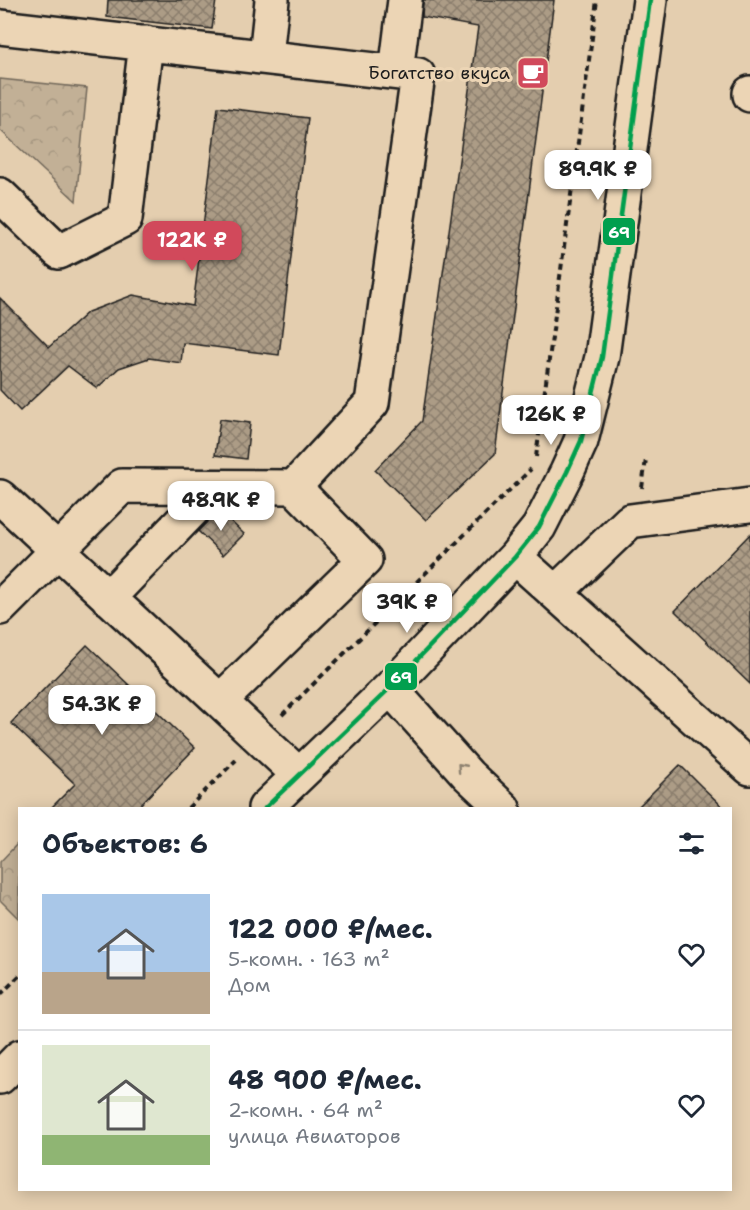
<!DOCTYPE html>
<html lang="ru">
<meta charset="utf-8">
<style>
:root{--surface:#fff;--page:#f6f6f7;--text:#1f2937;--muted:#747a83;--line:#e0e1e3;--accent:#d1495b}
body{margin:0;font-family:"Shantell Sans",sans-serif;background:var(--page);color:var(--text);height:100vh;display:flex;flex-direction:column;font-size:22px;white-space:nowrap}
*{box-sizing:border-box;margin:0}
p{font-size:20px;color:var(--muted)}
.icon{flex:none;width:33px;height:33px;fill:none;stroke:currentColor;stroke-width:2;stroke-linecap:round;stroke-linejoin:round}
.map{position:relative;flex:1;overflow:hidden}
.side{position:absolute;left:18px;top:807px;width:714px;height:384px;display:flex;flex-direction:column;background:var(--surface);border-radius:0px;box-shadow:0 3px 15px #0003}
.side>*{flex:none}
.price{position:absolute;translate:-50% -51px;padding:0 14px;border-radius:12px;background:#fff;color:#222;font-size:20px;line-height:39px;filter:drop-shadow(0 2px 3px #0008)}
.price::after{content:'';position:absolute;left:50%;top:36px;width:18px;height:14px;margin-left:-9px;background:inherit;clip-path:polygon(0 0,100% 0,50% 100%)}
.price.on{background:var(--accent);color:#fff}
ul{padding:0;list-style:none}
li{display:flex;align-items:center;gap:18px;height:150px;padding:0 24px}
li+li{border-top:2px solid var(--line)}
li span{display:grid;place-items:center;flex:none;width:168px;height:120px;border-radius:0px;color:#555}
li>.icon{margin-inline-start:auto}
span .icon{width:72px;height:72px;fill:#fffc;stroke-width:1}
li b{font-size:26px}
h2{display:flex;justify-content:space-between;align-items:center;height:72px;padding:0 24px;font-size:26px}
.map>svg:first-child{display:block}
.park{fill:url(#park-crowns);stroke:#6f6659;stroke-width:1.5}
.building{fill:url(#building-cross-hatch);stroke:#1c1c1c;stroke-width:1.5}
.lines{fill:none;stroke-linecap:round;stroke-linejoin:round}
.minor-casing{stroke:#1c1c1c;stroke-width:38}
.path{stroke:#1c1c1c;stroke-width:4;stroke-dasharray:6 4.5;stroke-linecap:butt}
.minor{stroke:#ecd5b5;stroke-width:33}
.bus-1-casing{stroke:#ecd5b5;stroke-width:9}
.bus-1{stroke:#019f4e;stroke-width:4.5}
.oneway{stroke:#8e8270}
.labels{text-anchor:middle;dominant-baseline:central;stroke-width:6;stroke-linejoin:round;paint-order:stroke}
.poi-label{font-size:18px;fill:#1c1c1c;stroke:#ecd5b5;text-anchor:end}
.line-badge{stroke:#ecd5b5;stroke-width:2}
.badge-label{font-size:16px;text-anchor:middle;font-weight:bold;fill:#fff}
</style>
<div class="map">
<svg width="750" height="1210" viewBox="0 0 750 1210">
<defs>
<pattern id="park-crowns" width="20" height="18" patternUnits="userSpaceOnUse" patternTransform="scale(1.5)"><rect width="20" height="18" fill="#c2b096"/><path d="M2 6a3 3 0 1 1 6 0M12 15a3 3 0 1 1 6 0" fill="none" stroke="#a69781"/></pattern>
<pattern id="building-cross-hatch" width="8" height="8" patternUnits="userSpaceOnUse" patternTransform="scale(1.5)"><rect width="8" height="8" fill="#ac9c86"/><path d="M0 0l8 8M0 8l8-8" fill="none" stroke="#8b7e6d"/></pattern>
</defs>
<rect width="100%" height="100%" fill="#e4ceaf"/>
<filter id="ink" filterUnits="userSpaceOnUse"><feTurbulence type="fractalNoise" baseFrequency=".0167" numOctaves="2"/><feDisplacementMap in="SourceGraphic" scale="12" xChannelSelector="R" yChannelSelector="G"/><feConvolveMatrix kernelMatrix="1 2 1 2 8 2 1 2 1" color-interpolation-filters="sRGB"/></filter>
<g filter="url(#ink)">
<path class="park" d="M0 79 87 88 76 201 0 130Z
M19 842V919L0 900V862Z"/>
<path class="building" d="M108 0H216L212 29 107 17Z
M423 0H554L495 454 426 520 375 470 422 421 478 27 422 17Z
M218 107 308 118 279 355 183 343 181 363 149 358 119 368 97 388 68 366 20 411 0 390V298L49 347 88 312 133 295 193 306Z
M220 419 250 423 246 459 215 455Z
M219 510 244 534 223 555 198 531Z
M750 534V684L675 611Z
M87 645 195 748 137 808H51L75 784 11 723Z
M680 765 700 785 724 808H637Z"/>
<g class="lines">
<g class="minor-casing">
<path id="minor" d="M0 27 418 75 372 403 294 487
M266 56 272 0
M396 72 405 0
M750 93V95
M0 195 59 252 125 219 146 43
M0 497 220 701
M515 557 750 768
M555 593 630 521 750 505
M108 598 215 487
M0 608 122 486 294 487 365 560 220 701 299 775
M390 688 468 775 503 808
M265 808 390 688 515 557 539 527 567 472 581 441 602 357 650 0
M0 1077 20 1057"/>
</g>
<path class="path" d="M536 457 597 0
M642 488 646 459
M282 715 531 469
M188 808 236 760
M0 995 20 975"/>
<use href="#minor" class="minor"/>
<g class="bus-1-casing">
<path id="bus-1" d="M265 808 390 688 515 557 539 527 567 472 581 441 602 357 650 0"/>
</g>
<use href="#bus-1" class="bus-1"/>
</g>
<defs><path id="oneway-chevron" d="M-2-3.5L2.5 0L-2 3.5" fill="none" stroke-width="1.6" stroke-linecap="round" stroke-linejoin="round" transform="scale(1.5)"/></defs>
<use class="oneway" href="#oneway-chevron" transform="translate(461 767) rotate(-132)"/>
</g>
<defs>
<g id="cafe-square" transform="scale(1.725)"><rect x="-9" y="-9" width="18" height="18" rx="4" fill="#d1495b" stroke="#ecd5b5"/><path d="M-5.5-4.5H6V0H3Q3 3.5 0 3.5H-2.5Q-5.5 3.5-5.5 0ZM3-3.2v2h1.7v-2ZM-6 4.5H4V6H-6Z" fill="#fff"/></g>
</defs>
<g fill-rule="evenodd">
<use href="#cafe-square" x="533" y="73"/>
</g>
<g class="labels">
<g class="poi-label">
<text x="510" y="73">Богатство вкуса</text>
</g>
</g>
<g class="line-badge">
<rect x="602" y="217" width="34" height="29" rx="6" fill="#019f4e"/>
<rect x="384" y="662" width="34" height="29" rx="6" fill="#019f4e"/>
</g>
<g class="badge-label">
<text x="619" y="238">69</text>
<text x="401" y="683">69</text>
</g>
</svg>
<b class="price" style="left:598px;top:201px">89.9K ₽</b>
<b class="price on" style="left:192px;top:272px">122K ₽</b>
<b class="price" style="left:551px;top:446px">126K ₽</b>
<b class="price" style="left:221px;top:532px">48.9K ₽</b>
<b class="price" style="left:407px;top:634px">39K ₽</b>
<b class="price" style="left:102px;top:736px">54.3K ₽</b>
<section class="side">
<h2>Объектов: 6<svg class="icon" aria-label="filters" viewBox="0 0 24 24"><path d="M4 7h16M4 17h16"/><circle cx="9" cy="7" r="2"/><circle cx="15" cy="17" r="2"/></svg></h2>
<ul>
<li><span style="background:linear-gradient(#a9c7e8 65%,#b9a48a 0)"><svg class="icon" aria-label="home" viewBox="0 0 24 24"><path d="M3 11l9-7 9 7M6 9v11h12V9"/></svg></span><div><b>122 000 ₽/мес.</b><p>5-комн. · 163 m²</p><p>Дом</p></div><svg class="icon" aria-label="heart" viewBox="0 0 24 24"><path d="M12 20l-8-8c-3-5 5-10 8-4 3-6 11-1 8 4z"/></svg></li>
<li><span style="background:linear-gradient(#dfe7d0 75%,#8fb573 0)"><svg class="icon" aria-label="home" viewBox="0 0 24 24"><path d="M3 11l9-7 9 7M6 9v11h12V9"/></svg></span><div><b>48 900 ₽/мес.</b><p>2-комн. · 64 m²</p><p>улица Авиаторов</p></div><svg class="icon" aria-label="heart" viewBox="0 0 24 24"><path d="M12 20l-8-8c-3-5 5-10 8-4 3-6 11-1 8 4z"/></svg></li>
</ul>
</section>
</div>
